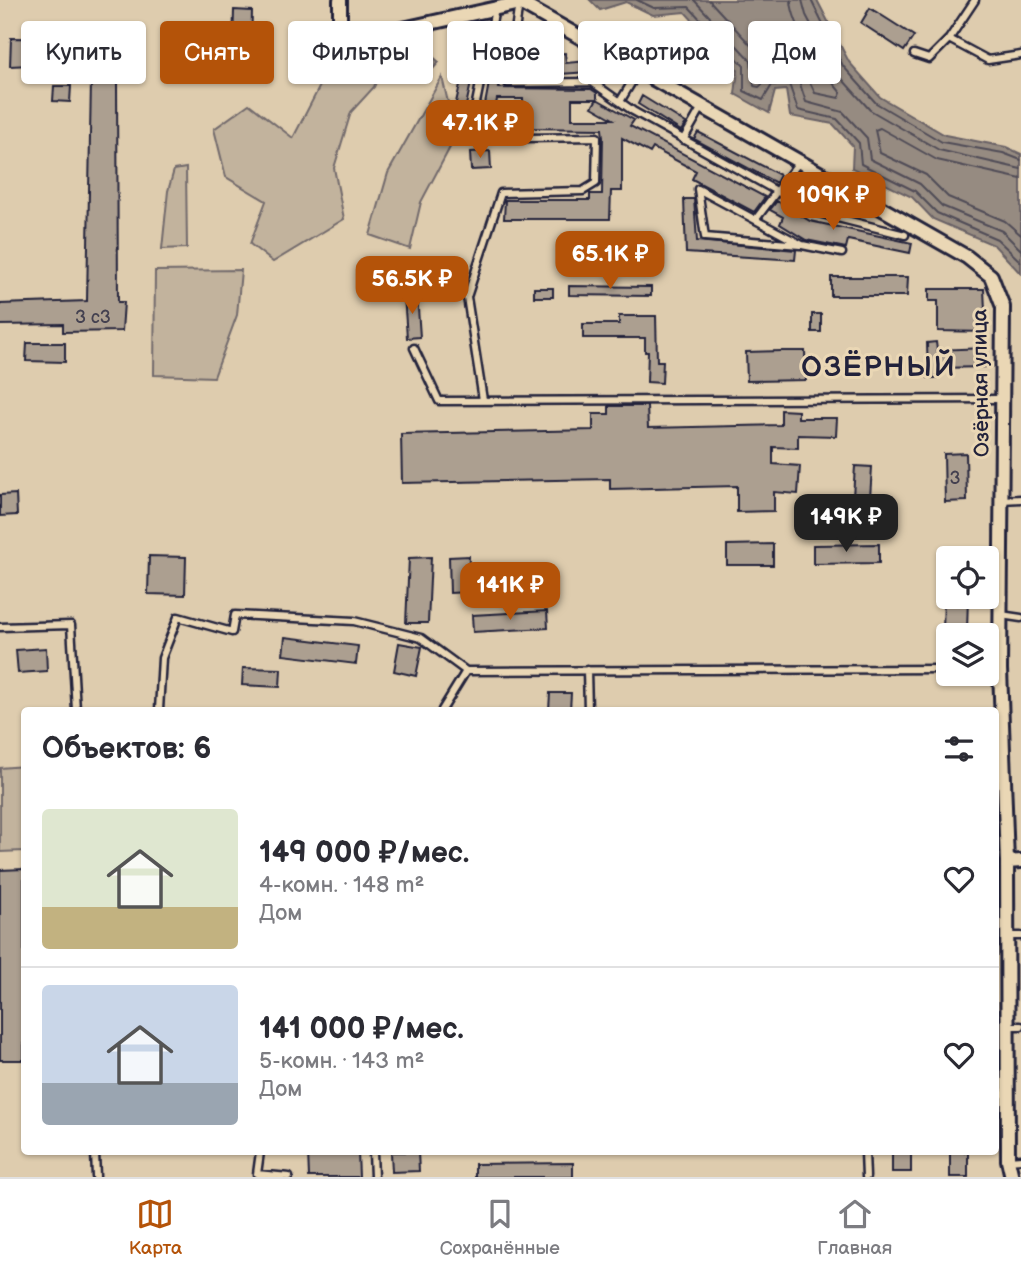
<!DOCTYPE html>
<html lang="ru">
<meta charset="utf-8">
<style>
:root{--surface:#fff;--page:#f2f2f3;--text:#2b2b33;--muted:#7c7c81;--line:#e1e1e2;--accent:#b45309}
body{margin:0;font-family:"Balsamiq Sans",sans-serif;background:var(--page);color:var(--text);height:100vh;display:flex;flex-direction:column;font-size:26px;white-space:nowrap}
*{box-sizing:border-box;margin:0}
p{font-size:23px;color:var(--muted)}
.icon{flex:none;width:38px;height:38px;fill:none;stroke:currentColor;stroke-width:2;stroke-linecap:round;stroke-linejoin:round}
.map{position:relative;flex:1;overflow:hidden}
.side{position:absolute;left:21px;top:707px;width:978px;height:448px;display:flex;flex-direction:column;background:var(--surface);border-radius:7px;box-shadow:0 2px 5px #0004}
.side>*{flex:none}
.guide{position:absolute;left:21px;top:21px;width:980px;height:63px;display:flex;gap:14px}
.tools{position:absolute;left:936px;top:546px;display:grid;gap:14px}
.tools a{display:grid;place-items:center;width:63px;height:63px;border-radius:7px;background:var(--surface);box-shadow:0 2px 5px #0004;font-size:35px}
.price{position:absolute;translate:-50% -60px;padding:0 16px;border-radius:14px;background:var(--accent);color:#fff;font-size:23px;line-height:46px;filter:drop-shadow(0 2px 4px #0008)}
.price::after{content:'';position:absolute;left:50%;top:42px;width:21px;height:16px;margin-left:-10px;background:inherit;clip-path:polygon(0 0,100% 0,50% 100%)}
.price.current{background:#222;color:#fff}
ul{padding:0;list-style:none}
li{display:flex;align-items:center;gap:21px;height:175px;padding:0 21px}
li+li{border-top:2px solid var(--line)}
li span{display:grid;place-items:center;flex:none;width:196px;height:140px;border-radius:7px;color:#555}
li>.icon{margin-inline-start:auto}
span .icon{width:84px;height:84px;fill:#fffc;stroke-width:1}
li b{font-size:30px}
h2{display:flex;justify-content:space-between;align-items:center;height:84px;padding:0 21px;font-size:30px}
.tag{padding:0 24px;border-radius:7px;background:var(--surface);box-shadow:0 2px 5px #0004;font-size:24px;line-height:63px}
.tag.current{background:var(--accent);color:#fff}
.tabs{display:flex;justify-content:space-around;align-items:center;height:98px;border-top:2px solid var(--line);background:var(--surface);font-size:19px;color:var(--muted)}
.tabs a{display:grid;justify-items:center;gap:4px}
.tabs .current{color:var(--accent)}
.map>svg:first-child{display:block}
.green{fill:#c2b39d;stroke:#726a6c;stroke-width:2}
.water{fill:#968b81;stroke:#686165;stroke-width:2}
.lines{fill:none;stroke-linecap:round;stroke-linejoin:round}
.shore{stroke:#504c57;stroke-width:2}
.building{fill:#ac9f90;stroke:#22223b;stroke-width:2;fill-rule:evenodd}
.service-casing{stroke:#22223b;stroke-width:11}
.minor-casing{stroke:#22223b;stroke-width:18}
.service{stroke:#ead7b5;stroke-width:6}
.minor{stroke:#ead7b5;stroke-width:12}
.labels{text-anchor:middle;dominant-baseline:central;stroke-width:6;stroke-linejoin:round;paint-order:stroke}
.number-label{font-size:18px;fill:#444150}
.street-label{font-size:21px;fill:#22223b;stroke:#ead7b5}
.district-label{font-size:28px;font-weight:bold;letter-spacing:2px;fill:#22223b;stroke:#ead7b5}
</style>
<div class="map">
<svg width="1021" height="1177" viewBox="0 0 1021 1177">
<rect width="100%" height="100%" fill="#deccae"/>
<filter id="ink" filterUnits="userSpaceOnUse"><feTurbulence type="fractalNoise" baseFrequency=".0143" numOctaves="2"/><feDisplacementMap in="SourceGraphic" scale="14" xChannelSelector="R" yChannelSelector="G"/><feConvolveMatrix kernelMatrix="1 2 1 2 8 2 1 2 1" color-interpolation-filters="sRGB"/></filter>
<g filter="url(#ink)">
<path class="green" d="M353 50 387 57 374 87 351 112 334 168 344 219 273 262 250 244 266 201 226 177 214 129 249 104 293 138 325 76Z
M442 77 456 136 421 202 410 249 370 235 388 173Z
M186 168 187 248 162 249 168 191 174 170Z
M241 270 237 315 214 377 154 375 155 271Z
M24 766V851L0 852V768Z"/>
<path class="water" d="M590 0H817L849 62 880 97 945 135 1006 147 1021 154V274L994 245 933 219 912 197 852 168 853 146 833 124 790 116 786 90 775 91 769 113 735 94 738 70 685 12 653 15 626 2 600 10Z
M431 55 439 62 432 70 416 79 405 72 413 59Z"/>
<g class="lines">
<path class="shore" d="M637 0 654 8 689 7 744 66V91L763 100 772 85 789 84 798 110 837 119 859 143 861 164 915 191 937 213 997 239 1021 262
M694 0 751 61 754 86 759 87 772 76H793L800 84 806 102 843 112 867 138 870 159 920 184 942 206 1002 231 1021 250
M709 0 757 52 765 65C796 65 802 62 815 93L839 98 841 93C824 73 792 26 791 0
M802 0 806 15 835 71 870 110 939 150 1021 169
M811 0 843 66 876 103 942 142 1003 153 1021 160
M1021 179 937 160 880 128 875 130 880 153 926 175 948 197 1005 221 1021 235"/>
</g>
<path class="building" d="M870 8 914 36 904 51 861 23Z
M234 10 252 11 251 48H233Z
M499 28 509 29 498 88 591 89 597 93V99L634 120 630 126 765 197 754 212 692 179 696 171 653 148 650 153 622 138V191H611L610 219H504L505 200H590V194H602L603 137 602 129 523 128V99H497L495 111 484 110ZM572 99H597L592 107 613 119H572Z
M472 31 482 33 465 110 455 107Z
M117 33 116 65 95 62 10 66 11 38 96 39V34Z
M565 53 566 63 588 61 589 72 516 77 517 57Z
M91 81 117 82 118 302H124L122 331 63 332V324L0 325V304L87 301Z
M54 86H71L70 102 53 101Z
M642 96 686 123 681 131 638 104Z
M698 132 780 175 776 183 694 139Z
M490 151 491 169 471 170 470 152Z
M793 182 855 208 852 216 789 191Z
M684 199H694L697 241 796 250 795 260 686 253Z
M777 201 810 221 912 243 910 253 848 240 846 248 806 240 780 224 783 217 770 210Z
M831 277H908L907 296H831Z
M569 286 651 287V296L569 295Z
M534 288H553V297H534Z
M929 289H984L986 332 938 331V301H929Z
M417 294 420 337 407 338 404 295Z
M812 314H821V332H812Z
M619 316H656L657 361H663L662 383 647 382 648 352H645V338H583V324H619Z
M936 342 937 350 984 348 985 367 938 368V378H928L927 343Z
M27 343H65V362L26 361Z
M781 351H805L806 380 747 381 746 352Z
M609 406H647L648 428 781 425V410L798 411V418H837L836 436 798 435V448L773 447V464L800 466 798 494 774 492V511L737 512V486L610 489V479L402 483 401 434 593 430V414H609Z
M966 453 967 501 945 502 944 454Z
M855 466 872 467 870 498 853 497Z
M16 494 17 515 0 516V495Z
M773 544V565H727V545Z
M879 544V563L813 564V545Z
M149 556 186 557 185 595 148 594Z
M469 556 468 592 450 593 449 557Z
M431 557 428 623H406L409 558Z
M936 573H948V583H936Z
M944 597H968L967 631H943Z
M547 611 548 628 473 632 472 615Z
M285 637 358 646 356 664 283 655Z
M399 643 422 647 416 676 394 671Z
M46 648 47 671 18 673 16 650Z
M243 668 281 669 280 687 242 685Z
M550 693H571L570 710H549Z
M24 869V1060H0V870Z
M308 1152H358L359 1177H309Z
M391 1152H418L419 1171 392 1172Z
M892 1152H911V1172H892Z
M950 1152H968V1177H950Z
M573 1163V1177H475V1164Z"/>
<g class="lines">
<g class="service-casing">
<path id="service" d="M519 2 508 83 592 82 633 111 814 212 905 235
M949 39 988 60 1021 55
M914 54 929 59 949 39 975 0
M621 100 639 70
M473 118 495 9
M683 140 702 107
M698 189 802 245 842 253
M698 189 705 237 800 245
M756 219 799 162
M414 348 439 401 1002 399
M483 400 467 297 501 193 583 191 596 183 597 137 527 138
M1001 500 1021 499
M1001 615 1021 618
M0 627 71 625 76 710
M587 670 588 710
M159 710 162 658 178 617 232 632 235 615 354 621 421 638 466 671 948 669
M442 710 466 671
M1007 936H1021
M1007 1026H1021
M95 1152 96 1177
M260 1152 257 1174 289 1177
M373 1152 374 1177
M865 1152 866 1177
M1008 1160 1021 1159"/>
</g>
<g class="minor-casing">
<path id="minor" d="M340 0V43L520 3 967 257 991 276 1003 307 1000 669 1007 862 1008 1160 1012 1177
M1007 862 1021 861"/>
</g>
<use href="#service" class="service"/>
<use href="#minor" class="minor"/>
</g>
</g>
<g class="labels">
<g class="number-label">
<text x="93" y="317">3 с3</text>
<text x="955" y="478">3</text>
</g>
<g class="street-label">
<text transform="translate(981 383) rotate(-91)">Озёрная улица</text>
</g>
<g class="district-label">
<text x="879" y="367">ОЗЁРНЫЙ</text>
</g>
</g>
</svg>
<div class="tools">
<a><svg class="icon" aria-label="locate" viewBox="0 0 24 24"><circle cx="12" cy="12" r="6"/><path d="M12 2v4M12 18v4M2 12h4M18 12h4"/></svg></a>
<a><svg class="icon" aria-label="layers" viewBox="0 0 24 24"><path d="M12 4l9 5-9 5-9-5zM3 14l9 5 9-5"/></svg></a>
</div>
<b class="price" style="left:480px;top:160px">47.1K ₽</b>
<b class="price" style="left:833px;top:232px">109K ₽</b>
<b class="price" style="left:610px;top:291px">65.1K ₽</b>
<b class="price" style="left:412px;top:316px">56.5K ₽</b>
<b class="price current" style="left:846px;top:554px">149K ₽</b>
<b class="price" style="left:510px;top:622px">141K ₽</b>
<div class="guide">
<a class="tag">Купить</a>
<a class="tag current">Снять</a>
<a class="tag">Фильтры</a>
<a class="tag">Новое</a>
<a class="tag">Квартира</a>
<a class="tag">Дом</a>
</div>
<section class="side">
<h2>Объектов: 6<svg class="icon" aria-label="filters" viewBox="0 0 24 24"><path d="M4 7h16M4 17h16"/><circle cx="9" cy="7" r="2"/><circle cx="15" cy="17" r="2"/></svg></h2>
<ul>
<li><span style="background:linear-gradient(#dfe7d0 70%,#c2b280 0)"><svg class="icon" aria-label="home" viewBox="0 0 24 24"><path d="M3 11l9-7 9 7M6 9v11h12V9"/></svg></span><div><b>149 000 ₽/мес.</b><p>4-комн. · 148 m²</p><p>Дом</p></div><svg class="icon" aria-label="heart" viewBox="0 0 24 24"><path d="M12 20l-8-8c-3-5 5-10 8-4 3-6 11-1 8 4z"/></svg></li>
<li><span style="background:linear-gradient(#c9d6e8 70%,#9aa5b1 0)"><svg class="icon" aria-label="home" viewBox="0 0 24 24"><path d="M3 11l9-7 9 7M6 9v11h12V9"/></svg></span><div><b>141 000 ₽/мес.</b><p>5-комн. · 143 m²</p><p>Дом</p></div><svg class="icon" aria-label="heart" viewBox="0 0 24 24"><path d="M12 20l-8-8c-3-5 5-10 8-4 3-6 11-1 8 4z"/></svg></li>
</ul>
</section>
</div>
<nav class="tabs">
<a class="current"><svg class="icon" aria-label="map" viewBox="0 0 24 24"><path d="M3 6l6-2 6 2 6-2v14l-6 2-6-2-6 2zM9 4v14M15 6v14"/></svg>Карта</a>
<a><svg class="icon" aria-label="saved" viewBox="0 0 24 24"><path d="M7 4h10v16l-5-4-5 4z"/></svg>Сохранённые</a>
<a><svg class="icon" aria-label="home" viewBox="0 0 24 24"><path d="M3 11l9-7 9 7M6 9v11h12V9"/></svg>Главная</a>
</nav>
